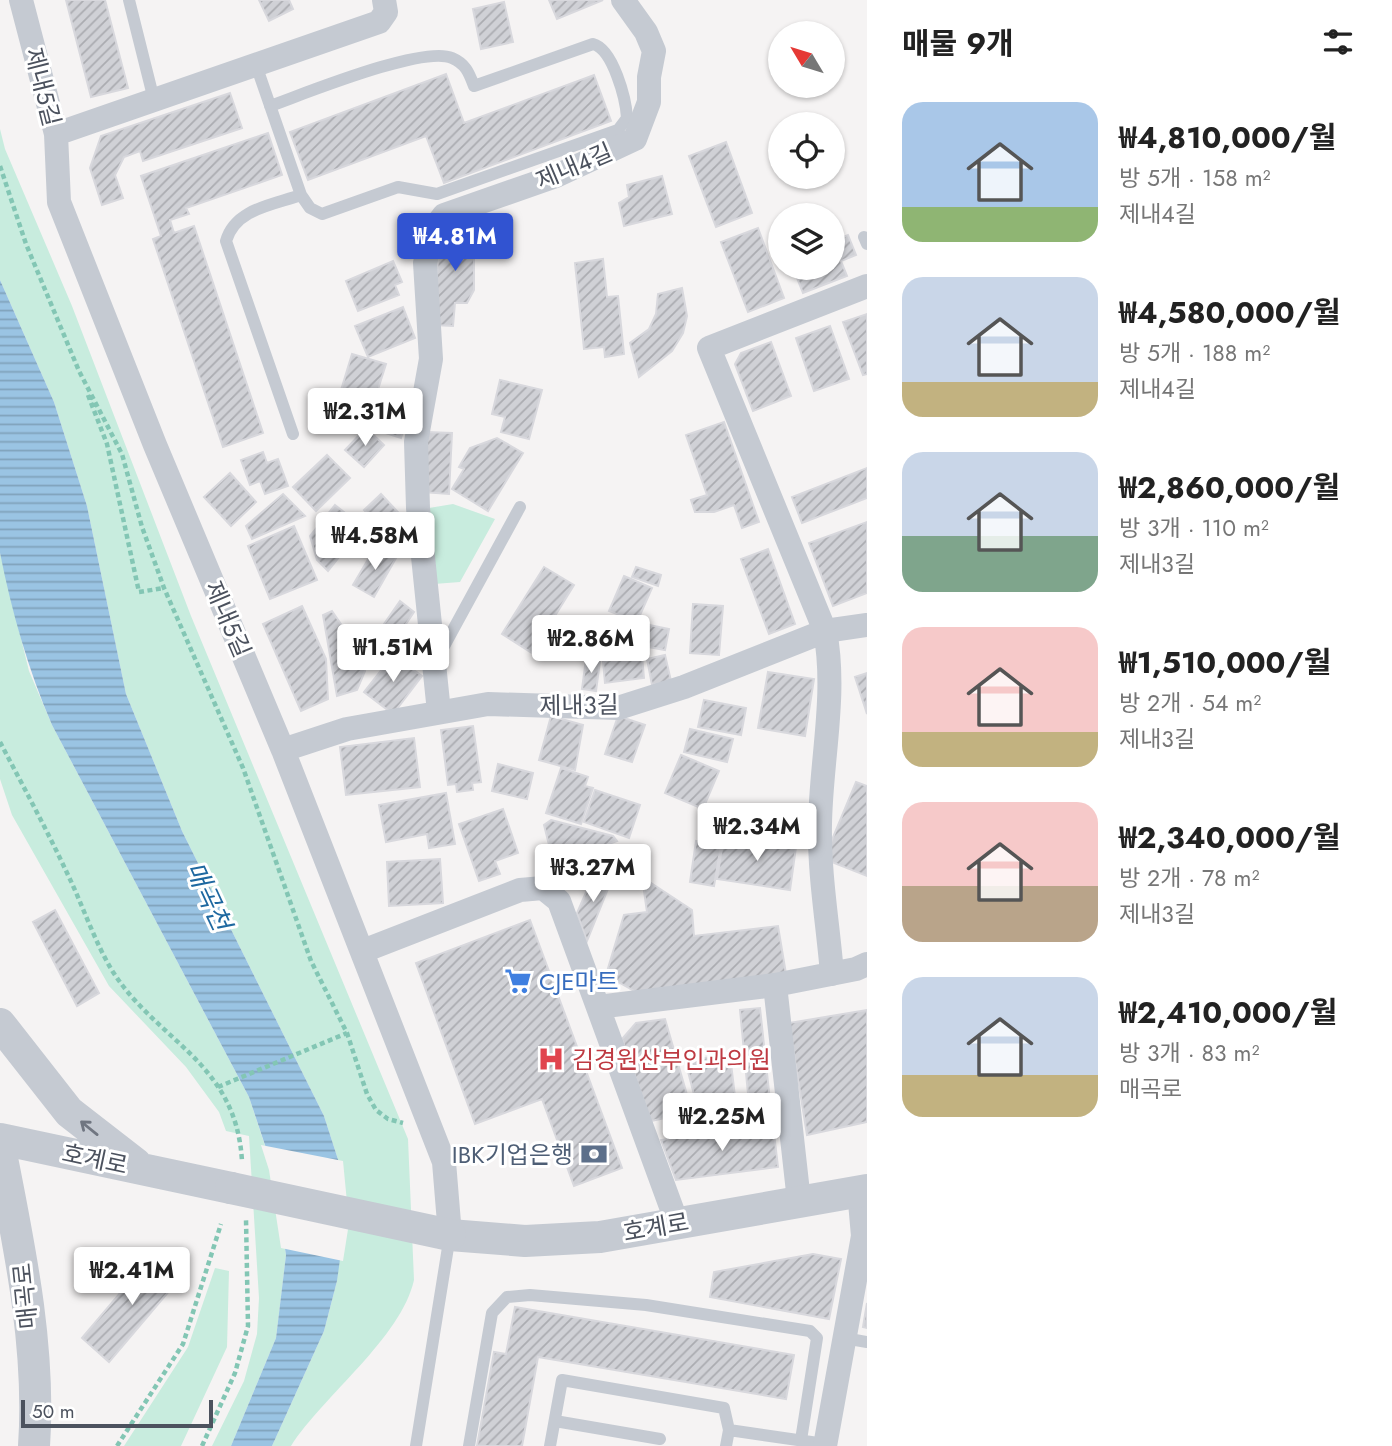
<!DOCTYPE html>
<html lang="ko">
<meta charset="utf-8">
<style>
:root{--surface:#fff;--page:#f2f2f2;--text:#222;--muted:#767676;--accent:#3153d1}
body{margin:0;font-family:Jost,"Noto Sans KR",sans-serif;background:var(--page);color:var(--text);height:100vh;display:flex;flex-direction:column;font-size:26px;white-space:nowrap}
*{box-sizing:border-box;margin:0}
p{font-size:23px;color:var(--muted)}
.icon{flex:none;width:38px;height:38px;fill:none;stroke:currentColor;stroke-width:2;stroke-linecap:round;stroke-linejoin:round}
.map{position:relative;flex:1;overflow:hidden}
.drawer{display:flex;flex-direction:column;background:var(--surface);width:525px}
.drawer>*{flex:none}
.needle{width:46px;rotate:308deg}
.buttons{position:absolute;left:768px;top:21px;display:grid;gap:14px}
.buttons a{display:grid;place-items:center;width:77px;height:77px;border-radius:50%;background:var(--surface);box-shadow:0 2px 5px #0004;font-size:35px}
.scale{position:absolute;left:21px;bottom:18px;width:192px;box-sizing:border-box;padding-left:7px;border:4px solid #4c525e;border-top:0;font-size:19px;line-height:24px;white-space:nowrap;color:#4c525e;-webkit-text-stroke:5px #fff;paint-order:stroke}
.price{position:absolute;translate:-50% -60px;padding:0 16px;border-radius:7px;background:#fff;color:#222;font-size:23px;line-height:46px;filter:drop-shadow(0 2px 4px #0008)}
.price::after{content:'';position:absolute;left:50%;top:42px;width:21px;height:16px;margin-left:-10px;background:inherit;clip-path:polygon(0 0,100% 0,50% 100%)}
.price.current{background:var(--accent);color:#fff}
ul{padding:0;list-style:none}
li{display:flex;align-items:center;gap:21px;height:175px;padding:0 35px}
li span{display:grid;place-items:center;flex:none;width:196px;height:140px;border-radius:21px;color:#555}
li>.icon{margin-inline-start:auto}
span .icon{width:84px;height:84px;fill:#fffc;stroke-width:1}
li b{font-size:30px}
h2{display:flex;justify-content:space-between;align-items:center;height:84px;padding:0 35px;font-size:30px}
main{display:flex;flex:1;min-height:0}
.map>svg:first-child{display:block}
.green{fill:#c8ecde}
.water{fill:url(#water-rules)}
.pier{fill:#f5f3f3}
.building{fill:url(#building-hatch);stroke:#d8d8dd;stroke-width:2}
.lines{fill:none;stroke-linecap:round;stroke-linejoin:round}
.path{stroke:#83c6b4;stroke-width:4.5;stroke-dasharray:5 3.5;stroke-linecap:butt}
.service{stroke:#c5cad2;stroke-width:12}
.minor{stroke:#c5cad2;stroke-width:24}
.tertiary{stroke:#c5cad2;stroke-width:32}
.tertiary-bridge{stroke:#c5cad2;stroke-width:32}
.oneway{stroke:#707681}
.labels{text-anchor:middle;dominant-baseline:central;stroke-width:6;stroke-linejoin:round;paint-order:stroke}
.street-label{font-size:24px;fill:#4c525e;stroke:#fff}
.shop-label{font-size:24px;fill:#366cbe;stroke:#fff;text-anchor:start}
.health-label{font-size:24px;fill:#be3a42;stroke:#fff;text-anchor:start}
.service-label{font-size:24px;fill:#4e5e75;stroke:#fff;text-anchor:end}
.water-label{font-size:26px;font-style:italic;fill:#1e68a0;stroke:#fff}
</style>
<main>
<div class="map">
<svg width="867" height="1446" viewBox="0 0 867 1446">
<defs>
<pattern id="water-rules" width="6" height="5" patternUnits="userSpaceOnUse" patternTransform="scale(1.75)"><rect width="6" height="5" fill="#9ac4e3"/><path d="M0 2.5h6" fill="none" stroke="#80a2bb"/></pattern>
<pattern id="building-hatch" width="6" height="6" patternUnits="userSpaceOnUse" patternTransform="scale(1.75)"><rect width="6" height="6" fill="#d0d1d6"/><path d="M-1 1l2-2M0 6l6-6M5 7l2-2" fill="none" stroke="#abacb1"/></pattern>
</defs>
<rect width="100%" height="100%" fill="#f5f3f3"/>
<path class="green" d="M0 129 5 149 72 306 191 616 408 1139 414 1280C401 1338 324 1395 291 1446H272L324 1331 337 1281 343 1175 324 1116 182 831 126 694 87 506 54 402 0 280Z
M453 504 495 519 460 582 434 584 429 508Z
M0 553 29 671 52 725 249 1097 273 1170 286 1255 276 1338 231 1446H212L244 1381 257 1334 259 1298 249 1136 226 1131 219 1112 186 1067 109 986 12 815 0 779Z
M215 1268 229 1271 227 1347 181 1446H124L188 1347Z"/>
<path class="water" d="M0 280 54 402 87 506 126 694 182 831 324 1116 343 1175 345 1223 337 1281 324 1331 272 1446H231L276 1338 286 1255 273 1169 249 1097 52 725C28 669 12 613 0 553Z"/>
<path class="pier" d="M261 1145 343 1161 349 1223 343 1261 281 1248 269 1170Z"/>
<path class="building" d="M66 0H105L128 88 91 97Z
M259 0H289L293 9 269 21Z
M549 0H603L557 19Z
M504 2 513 42 481 49 473 9Z
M446 74 464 123 594 75 611 121 444 183 426 136 308 180 290 132Z
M230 93 242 128 143 161 140 151 124 157 115 175 123 198 102 205 90 168 101 136Z
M268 133 282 175 186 208 189 214 170 220 174 233 194 226 263 433 223 447 153 239 161 236 141 176Z
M726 142 752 213 716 227 689 156Z
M662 176 672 214 624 226 619 203 629 197 627 185Z
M455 222 474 223V290L467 303H455L453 326 434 325 438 257Z
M758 228 784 298 748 312 721 242Z
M848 235 856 255 841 261 847 276 803 293 793 268H833V241Z
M603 259 607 297 618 296 624 354 605 357 604 347 584 349 575 263Z
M393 261 402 282 395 285 399 295 358 311 346 281Z
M682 288 687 316 683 333 672 351 639 377 630 343 649 329 656 314 658 294Z
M403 307 415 338 368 357 355 326Z
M867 314V374L863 375 843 322Z
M830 326 849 379 814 391 796 338Z
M771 342 791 396 753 411 735 364 741 353Z
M352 354 386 364 375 399 410 409 401 438 361 425 366 409 338 400Z
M500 380 542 390 529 439 501 432 505 417 492 414Z
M724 422 759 522 742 528 734 505 714 512H695L691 500 707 495 686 435Z
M366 428 384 445 364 467 345 450Z
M426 432 452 433 449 494 423 492Z
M497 438 523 453 488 511 452 489 464 469 459 467 470 448Z
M263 452 267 463 278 459 288 486 265 494 260 481 250 485 241 460Z
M327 455 350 478 316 511 293 487Z
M867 468V498L802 523 792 497Z
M230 473 256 502 231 526 204 497Z
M283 494 305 516 252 539 246 526Z
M381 494 409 524 392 540 364 510Z
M335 505 363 527 328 571 317 560 310 536Z
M867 522V593L833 606 809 543Z
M294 526 317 580 270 599 248 546Z
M376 546 396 558 374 597 353 585Z
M768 549 795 624 769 634 741 559Z
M544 567 574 585 532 653 502 634Z
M636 567 661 575 658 586 632 577Z
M624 576 652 588 637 622 609 611Z
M400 601 414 612 402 630 413 638 402 655 375 637Z
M693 604 723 606 719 655 690 653Z
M302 606 326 659 328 699 301 711 263 624Z
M332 611 363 656 365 671 357 690 337 696 323 615Z
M630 621 669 629 665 650 626 643Z
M393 655 422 676 393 714 364 692Z
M665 655 671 681 652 685 647 659Z
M642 656 644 678 605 683 603 661Z
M586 659 600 661 596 691 582 689Z
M768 672 814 679 805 736 758 728Z
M867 673V714L855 677Z
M704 700 746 708 741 735 698 727Z
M551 716 583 725 575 770 539 760Z
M618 716 645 725 632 762 605 754Z
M473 726 481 782 472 783 473 790 457 792 456 784 448 785 441 730Z
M690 729 733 739 727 762 684 752Z
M414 738 420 787 346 795 340 747Z
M681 755 719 771 703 809 665 793Z
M498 764 533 773 527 799 492 791Z
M561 768 588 777 585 786 593 788 581 824 546 813Z
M856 782 867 786V876L824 859Z
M595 790 640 805 629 838 584 822Z
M446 793 455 844 429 848 427 834 386 842 379 805Z
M503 809 518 853 495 861 500 874 479 881 459 824Z
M551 820 613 836 617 841 569 859 549 845 544 825Z
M724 836 796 847 790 890 717 879Z
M696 841 721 845 714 886 690 882Z
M440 859 443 903 389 906 387 862Z
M614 874 587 941 577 913 590 883Z
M642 877 692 910 694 936 778 926 786 974 636 992 606 975 624 915 647 912Z
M55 910 99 993 77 1006 33 922Z
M530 920 622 1168 574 1186 542 1099 475 1124 416 963Z
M760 1008 770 1101 749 1104 740 1010Z
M867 1010V1122L807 1135 789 1023Z
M665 1019 692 1112 651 1121 622 1039 636 1023Z
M730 1055 736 1105 698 1110 685 1060Z
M773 1125 778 1167 676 1180 661 1140Z
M154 1253 182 1276 109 1362 82 1338Z
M813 1254 841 1259 829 1319 710 1297 714 1272Z
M867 1303V1328L863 1327Z
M515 1307 794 1355 786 1399 538 1357 522 1446H477L494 1352 506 1354Z"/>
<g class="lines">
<path class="path" d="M0 166 26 244 79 371 122 454 142 527 164 588 243 768 311 961 347 1033 367 1094 376 1110 388 1119 403 1123
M88 395 107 444 139 592 164 588
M0 742C23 786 47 830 68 875 83 906 95 943 113 972 159 1043 236 1062 242 1161
M218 1087 347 1033
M117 1446 183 1344 221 1224
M202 1446 235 1373 248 1326 246 1219"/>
<path class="service" d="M129 0 154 100
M256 65 301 195 310 208 322 214 398 187 437 194 618 130 627 118C626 99 613 49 593 44L474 86C469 73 466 64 452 58 423 45 304 94 270 106
M864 237 867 244
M293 434 226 241C235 209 272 205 301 195
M436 661 520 507
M844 1338 867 1342
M555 1421 660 1439
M416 1446 450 1235
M469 1446 492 1313 507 1297 530 1295 646 1305 810 1331 817 1338 801 1440
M550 1446 562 1380 724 1408 729 1430
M726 1446 729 1430 825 1444"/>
<path class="minor" d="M21 0 56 134 59 202 155 445 283 750 444 1162 450 1235
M56 134 379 22 386 12 384 0
M439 712 418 508 416 442 431 359 425 263 434 228 444 215 556 176 635 139 649 102V77L654 51 646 32 623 0
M283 750 347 729 488 704 618 708 684 687 825 631 867 625
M363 951 520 890 543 888 559 901 677 1223
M832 974C828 924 819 875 820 824 821 760 837 694 825 631L709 348 867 286
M775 985 799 1201
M598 1007 775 985 856 969 867 964
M825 1446 863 1236 859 1191"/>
<path class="tertiary" d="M0 1024 69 1112 136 1164
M0 1139 231 1188
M0 1148C19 1245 41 1347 34 1446
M450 1235 525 1241 600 1237 867 1190"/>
<path class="tertiary-bridge" d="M231 1188 450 1235"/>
</g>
<defs><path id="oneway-shaft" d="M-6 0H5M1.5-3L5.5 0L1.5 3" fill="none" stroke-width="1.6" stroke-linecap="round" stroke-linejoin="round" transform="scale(1.75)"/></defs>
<use class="oneway" href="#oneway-shaft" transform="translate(89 1128) rotate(-141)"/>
<defs>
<g id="supermarket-bare" transform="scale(2.1)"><path d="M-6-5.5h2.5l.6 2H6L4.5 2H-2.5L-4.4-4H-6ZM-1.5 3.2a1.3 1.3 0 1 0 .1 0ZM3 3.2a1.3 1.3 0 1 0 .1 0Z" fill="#3f7fe0" stroke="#fff" stroke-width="2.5" paint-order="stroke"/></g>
<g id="hospital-bare" transform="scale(2.1)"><path d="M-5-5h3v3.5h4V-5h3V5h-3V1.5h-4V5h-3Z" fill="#e0444e" stroke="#fff" stroke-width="2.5" paint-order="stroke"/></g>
<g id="bank-bare" transform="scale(2.1)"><path d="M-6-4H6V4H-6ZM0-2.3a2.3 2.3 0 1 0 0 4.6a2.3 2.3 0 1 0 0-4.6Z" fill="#5c6f8a" stroke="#fff" stroke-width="2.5" paint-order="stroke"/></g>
</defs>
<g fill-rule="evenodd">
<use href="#supermarket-bare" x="518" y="981"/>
<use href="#hospital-bare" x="551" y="1059"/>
<use href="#bank-bare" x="594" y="1154"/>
</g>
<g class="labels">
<g class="street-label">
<text transform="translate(43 87) rotate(76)">제내5길</text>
<text transform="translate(574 166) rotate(-23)">제내4길</text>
<text transform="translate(228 619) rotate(67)">제내5길</text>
<text transform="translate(579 705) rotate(-1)">제내3길</text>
<text transform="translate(95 1159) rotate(12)">호계로</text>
<text transform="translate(656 1227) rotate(-10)">호계로</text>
<text transform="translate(25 1296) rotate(-96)">매곡로</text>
</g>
<g class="shop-label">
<text x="539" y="981">CJE마트</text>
</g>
<g class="health-label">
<text x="572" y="1059">김경원산부인과의원</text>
</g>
<g class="service-label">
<text x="573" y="1154">IBK기업은행</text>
</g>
<g class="water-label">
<text transform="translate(208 896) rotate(65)">매곡천</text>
</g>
</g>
</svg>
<div class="buttons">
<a><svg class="needle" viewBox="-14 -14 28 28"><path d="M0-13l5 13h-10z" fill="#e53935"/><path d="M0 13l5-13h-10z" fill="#767676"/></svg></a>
<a><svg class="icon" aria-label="locate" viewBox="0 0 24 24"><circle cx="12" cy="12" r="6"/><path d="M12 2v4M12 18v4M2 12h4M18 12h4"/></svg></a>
<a><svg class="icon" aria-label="layers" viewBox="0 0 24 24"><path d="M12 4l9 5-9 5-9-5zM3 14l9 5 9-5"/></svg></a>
</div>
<div class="scale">50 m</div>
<b class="price current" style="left:455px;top:273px">₩4.81M</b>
<b class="price" style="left:365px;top:448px">₩2.31M</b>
<b class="price" style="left:375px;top:572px">₩4.58M</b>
<b class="price" style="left:591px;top:675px">₩2.86M</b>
<b class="price" style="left:393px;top:684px">₩1.51M</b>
<b class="price" style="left:757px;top:863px">₩2.34M</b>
<b class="price" style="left:593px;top:904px">₩3.27M</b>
<b class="price" style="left:722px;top:1153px">₩2.25M</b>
<b class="price" style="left:132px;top:1307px">₩2.41M</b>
</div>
<section class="drawer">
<h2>매물 9개<svg class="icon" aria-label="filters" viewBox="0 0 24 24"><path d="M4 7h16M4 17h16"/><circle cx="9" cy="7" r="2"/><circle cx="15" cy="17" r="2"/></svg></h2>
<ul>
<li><span style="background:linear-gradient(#a9c7e8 75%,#8fb573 0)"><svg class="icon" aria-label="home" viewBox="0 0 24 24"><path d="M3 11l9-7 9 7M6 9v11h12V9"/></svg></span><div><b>₩4,810,000/월</b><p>방 5개 · 158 m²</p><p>제내4길</p></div></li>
<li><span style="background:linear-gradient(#c9d6e8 75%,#c2b280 0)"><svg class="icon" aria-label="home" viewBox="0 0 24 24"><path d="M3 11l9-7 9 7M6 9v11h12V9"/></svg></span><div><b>₩4,580,000/월</b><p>방 5개 · 188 m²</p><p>제내4길</p></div></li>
<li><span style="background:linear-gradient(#c9d6e8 60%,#7fa58c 0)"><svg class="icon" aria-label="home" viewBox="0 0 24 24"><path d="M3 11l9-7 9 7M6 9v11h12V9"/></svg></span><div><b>₩2,860,000/월</b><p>방 3개 · 110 m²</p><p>제내3길</p></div></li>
<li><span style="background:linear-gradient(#f6c9c9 75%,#c2b280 0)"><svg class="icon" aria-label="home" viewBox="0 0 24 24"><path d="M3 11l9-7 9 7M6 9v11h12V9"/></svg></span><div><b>₩1,510,000/월</b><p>방 2개 · 54 m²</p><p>제내3길</p></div></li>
<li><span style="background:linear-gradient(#f6c9c9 60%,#b9a48a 0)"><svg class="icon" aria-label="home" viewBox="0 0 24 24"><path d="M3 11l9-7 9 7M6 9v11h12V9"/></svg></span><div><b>₩2,340,000/월</b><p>방 2개 · 78 m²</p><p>제내3길</p></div></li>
<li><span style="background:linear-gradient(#c9d6e8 70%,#c2b280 0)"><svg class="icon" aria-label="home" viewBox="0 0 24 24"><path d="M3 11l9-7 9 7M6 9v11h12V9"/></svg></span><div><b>₩2,410,000/월</b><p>방 3개 · 83 m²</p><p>매곡로</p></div></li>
</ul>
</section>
</main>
